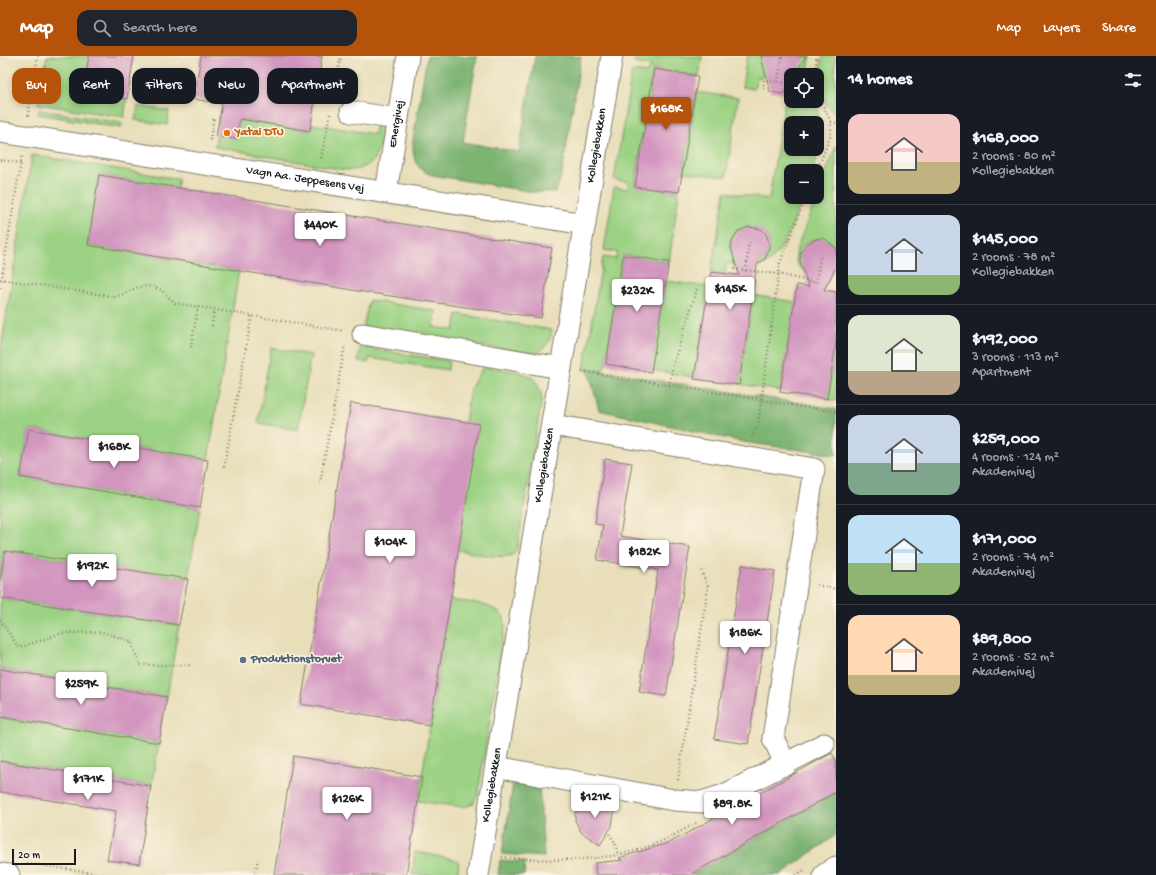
<!DOCTYPE html>
<meta charset="utf-8">
<style>
:root{--surface:#171b24;--page:#20242c;--text:#f1f3f6;--muted:#9ea1a6;--line:#363941;--accent:#b45309}
body{margin:0;font-family:"Gochi Hand",sans-serif;background:var(--page);color:var(--text);height:100vh;display:flex;flex-direction:column;font-size:15px;white-space:nowrap}
*{box-sizing:border-box;margin:0}
p{font-size:13px;color:var(--muted)}
.icon{flex:none;width:22px;height:22px;fill:none;stroke:currentColor;stroke-width:2;stroke-linecap:round;stroke-linejoin:round}
.map{position:relative;flex:1;overflow:hidden}
.panel{display:flex;flex-direction:column;background:var(--surface);width:320px}
.panel>*{flex:none}
.banner{position:absolute;left:12px;top:12px;width:380px;height:36px;display:flex;gap:8px}
.fabs{position:absolute;left:784px;top:12px;display:grid;gap:8px}
.fabs a{display:grid;place-items:center;width:40px;height:40px;border-radius:8px;background:var(--surface);box-shadow:0 2px 6px #0003;font-size:20px}
.scale{position:absolute;left:12px;bottom:10px;width:64px;box-sizing:border-box;padding-left:4px;border:2px solid #1c1c1c;border-top:0;font-size:11px;line-height:14px;white-space:nowrap;color:#1c1c1c;-webkit-text-stroke:3px #fcf5e5;paint-order:stroke}
.price{position:absolute;translate:-50% -34px;padding:0 9px;border-radius:4px;background:#fff;color:#222;font-size:13px;line-height:26px;filter:drop-shadow(0 1px 2px #0008)}
.price::after{content:'';position:absolute;left:50%;top:24px;width:12px;height:9px;margin-left:-6px;background:inherit;clip-path:polygon(0 0,100% 0,50% 100%)}
.price.current{background:var(--accent);color:#fff}
ul{padding:0;list-style:none}
li{display:flex;align-items:center;gap:12px;height:100px;padding:0 12px}
li+li{border-top:1px solid var(--line)}
li span{display:grid;place-items:center;flex:none;width:112px;height:80px;border-radius:12px;color:#555}
li>.icon{margin-inline-start:auto}
span .icon{width:48px;height:48px;fill:#fffc;stroke-width:1}
li b{font-size:17px}
h2{display:flex;justify-content:space-between;align-items:center;height:48px;padding:0 12px;font-size:17px}
.tag{padding:0 14px;border-radius:12px;background:var(--surface);box-shadow:0 2px 6px #0003;font-size:14px;line-height:36px}
.tag.current{background:var(--accent);color:#fff}
header{display:flex;align-items:center;gap:24px;box-sizing:border-box;height:56px;padding:0 20px;background:var(--accent);color:#fff}
header strong{font-size:19px}
nav{display:flex;gap:22px;margin-inline-start:auto;font-size:14px}
.search{width:280px;height:36px;background:var(--page);display:flex;align-items:center;gap:10px;box-sizing:border-box;padding:0 14px;border-radius:12px;color:var(--muted);font-size:15px}
main{display:flex;flex:1;min-height:0}
.map>svg:first-child{display:block}
.green{fill:#9cd284;stroke:#5c7750;fill-rule:evenodd}
.forest{fill:#7db472;stroke:#4c6847}
.building{fill:#d295bf}
.lines{fill:none;stroke-linecap:round;stroke-linejoin:round}
.minor-casing{stroke:#827d6a;stroke-width:23}
.path{stroke:#827d6a;stroke-width:2.5;stroke-dasharray:1 3;stroke-linecap:butt}
.minor{stroke:#fff;stroke-width:21}
.food-dot{fill:#e8710a;stroke:#fcf5e5;stroke-width:1.5}
.service-dot{fill:#5c6f8a;stroke:#fcf5e5;stroke-width:1.5}
.labels{text-anchor:middle;dominant-baseline:central;stroke-width:3;stroke-linejoin:round;paint-order:stroke}
.street-label{font-size:12px;fill:#1c1c1c;stroke:#fcf5e5}
.food-label{font-size:12px;font-weight:bold;fill:#c56008;stroke:#fcf5e5;text-anchor:start}
.service-label{font-size:12px;font-weight:bold;fill:#4e5e75;stroke:#fcf5e5;text-anchor:start}
</style>
<header>
<strong>Map</strong>
<div class="search"><svg class="icon" aria-label="search" viewBox="0 0 24 24"><circle cx="10" cy="10" r="6"/><path d="M15 15l6 6"/></svg>Search here</div>
<nav><a>Map</a><a>Layers</a><a>Share</a></nav>
</header>
<main>
<div class="map">
<svg width="836" height="819" viewBox="0 0 836 819">
<rect width="100%" height="100%" fill="#fcf5e5"/>
<filter id="ink" filterUnits="userSpaceOnUse"><feTurbulence type="fractalNoise" baseFrequency=".025" numOctaves="2"/><feDisplacementMap in="SourceGraphic" scale="8" xChannelSelector="R" yChannelSelector="G"/><feConvolveMatrix kernelMatrix="1 2 1 2 8 2 1 2 1" color-interpolation-filters="sRGB"/></filter>
<filter id="wash" filterUnits="userSpaceOnUse"><feTurbulence type="fractalNoise" baseFrequency=".012" numOctaves="4" result="noise"/><feDisplacementMap in="SourceGraphic" scale="16" xChannelSelector="R" yChannelSelector="G"/><feGaussianBlur stdDeviation="0.9" result="paint"/><feColorMatrix in="noise" values="0 0 0 0 0 0 0 0 0 0 0 0 0 0 0 0 0 1.4 0 .05"/><feComposite in="paint" operator="in"/></filter>
<g filter="url(#wash)">
<rect width="100%" height="100%" fill="#e8deb9"/>
<path class="green" d="M47 0H89L83 36 127 43 124 61 38 48Z
M635 0H702L699 20 653 13 635 130 679 136 669 206 623 199 606 308 601 317 584 314 603 201 616 203 617 196 604 194 614 131 628 133 627 126 614 124 632 15 646 17 652 10 634 7Z
M747 0H763L773 21H757L754 33 742 31Z
M801 0H811L807 18 794 19 800 11Z
M823 0H835L836 60C818 40 817 25 823 0Z
M696 36 738 42 726 121 683 116Z
M786 38 791 39V45L815 46C824 70 821 91 812 115H791V141H802C795 161 780 215 753 209 761 207 768 203 769 193 775 164 727 166 731 191 732 196 738 202 741 207L736 209 727 207 725 217 711 216 725 136 769 143ZM791 67H817V93H791Z
M138 50 169 55 167 69 135 64Z
M39 54 122 67 121 72 38 58Z
M219 60 310 75 312 68 374 78 376 69 384 70C379 96 376 115 345 114L215 91Z
M836 90V192C826 176 797 182 800 203 801 207 804 212 806 215 794 211 795 202 797 192Z
M32 99 179 123 177 132 99 119 88 189 239 215 208 404 29 373 20 421 200 452 188 523 5 495 0 524V300Z
M666 225 709 231 694 321 651 314Z
M753 239 795 246 780 335 739 328Z
M369 244 436 255 434 271 454 274 457 258 552 274C550 287 546 291 535 298L363 272Z
M836 287V345L827 343Z
M360 291 449 305 448 314 369 302 368 307 358 305Z
M271 292 311 299 298 374 258 367Z
M483 311C496 313 521 314 531 321 537 325 540 334 542 341L518 489C517 493 516 497 512 499 502 504 470 496 458 494L465 366 470 333Z
M0 542 179 569 167 641 0 613Z
M450 544C469 547 491 546 504 561L505 570 478 738 473 748 463 751 418 745Z
M0 661 159 687 151 730 0 705Z
M415 796 454 803 459 807 457 819H412Z"/>
<path class="forest" d="M427 0H477L463 86 519 96 535 0H581L562 117 556 136H533L432 119C414 113 413 102 413 85Z
M588 313 836 353V399L743 386 599 354Z
M513 728 539 730 544 801 502 798Z
M836 736V779L780 819H690Z
M500 804 525 806 524 819H498Z"/>
<g id="blocks">
<path class="building" d="M89 0H134L127 43 83 36Z
M201 0H322L310 75 240 63 236 83 216 80 222 48 194 43Z
M761 0H806L795 19H791V26L784 38 770 36Z
M654 13 698 20 679 136 635 131Z
M99 119 552 192 541 262 370 237 88 189Z
M749 171 761 173 766 178 770 190 765 203 757 209 739 329 694 323 711 216 739 219 731 192 732 186 738 175Z
M823 182 828 185 836 192V211L824 234 836 236V287L827 343 780 336 797 229 809 231 800 205V199L806 188 817 183Z
M623 199 669 206 651 316 606 308Z
M351 347 479 368 430 669 301 648Z
M29 373 208 404 200 452 20 421Z
M605 403 632 407 620 480 690 491 666 640 639 636 658 514 597 504 603 469 595 468Z
M5 495 188 523 179 569 0 542V524Z
M742 509 775 515 748 688 714 683Z
M0 613 167 641 159 687 0 661Z
M832 697 836 705V736L690 819H596L595 807 622 804 619 802 671 786Z
M293 700 422 721 406 819H274Z
M0 705 151 730 139 808 107 804 116 755 0 736Z
M594 742 607 746 614 757 612 770 600 789 581 776 575 764V758L582 746Z"/>
</g>
</g>
<g filter="url(#ink)">
<use href="#blocks" fill-opacity="0" stroke="#827d6a" stroke-width="1"/>
<g class="lines">
<g class="minor-casing">
<g id="minor">
<path d="M351 56 398 63"/>
<path id="s1" d="M0 76 585 168"/>
<path id="s2" d="M386 136 408 0"/>
<path d="M363 278 561 312"/>
<path d="M552 369 814 413 773 682 786 709"/>
<path d="M496 711 674 744 702 746 724 739 824 688"/>
<path d="M0 818 9 819"/>
<path id="s3" d="M478 819 612 0"/>
<path d="M824 819 836 811"/>
</g>
</g>
<path class="path" d="M814 19 817 0
M778 26 782 0
M763 33 764 24 791 28
M333 43 341 0
M28 60 38 0
M831 66 836 67
M210 84 214 61
M321 102 330 58
M0 104 21 107
M817 115 831 79V66L817 37
M734 213 779 218 816 227 820 201
M746 215 749 185
M0 223 116 241 138 231 150 230 161 234 175 247 344 275
M0 232 22 100
M212 270 214 254
M191 291 198 251
M582 315 836 356
M669 330 673 309 697 233
M752 381 758 368 780 207 806 141
M224 411 252 259
M320 427 345 289
M817 529 836 533
M0 564 19 592 62 577 102 576 131 585 140 609H192
M678 724 708 531 701 514
M609 778 615 786 618 799
M502 801C550 805 600 807 647 791 664 785 680 776 696 767
M27 807 105 819
M255 819 258 803
M796 819 804 814"/>
<use href="#minor" class="minor"/>
</g>
</g>
<circle class="food-dot" cx="227" cy="77" r="4"/>
<circle class="service-dot" cx="243" cy="604" r="4"/>
<g class="labels">
<g class="street-label">
<text stroke="none"><textPath href="#s2" startOffset="69">Energivej</textPath></text>
<text stroke="none"><textPath href="#s3" startOffset="739">Kollegiebakken</textPath></text>
<text stroke="none"><textPath href="#s1" startOffset="309">Vagn Aa. Jeppesens Vej</textPath></text>
<text stroke="none"><textPath href="#s3" startOffset="415">Kollegiebakken</textPath></text>
<text stroke="none"><textPath href="#s3" startOffset="91">Kollegiebakken</textPath></text>
</g>
<g class="food-label">
<text x="235" y="77">Yatai DTU</text>
</g>
<g class="service-label">
<text x="251" y="604">Produktionstorvet</text>
</g>
</g>
</svg>
<div class="fabs">
<a><svg class="icon" aria-label="locate" viewBox="0 0 24 24"><circle cx="12" cy="12" r="6"/><path d="M12 2v4M12 18v4M2 12h4M18 12h4"/></svg></a>
<a>+</a>
<a>−</a>
</div>
<div class="scale">20 m</div>
<b class="price current" style="left:666px;top:75px">$168K</b>
<b class="price" style="left:320px;top:191px">$440K</b>
<b class="price" style="left:730px;top:255px">$145K</b>
<b class="price" style="left:637px;top:257px">$232K</b>
<b class="price" style="left:114px;top:413px">$168K</b>
<b class="price" style="left:390px;top:508px">$104K</b>
<b class="price" style="left:644px;top:518px">$182K</b>
<b class="price" style="left:92px;top:532px">$192K</b>
<b class="price" style="left:745px;top:599px">$186K</b>
<b class="price" style="left:81px;top:650px">$259K</b>
<b class="price" style="left:88px;top:745px">$171K</b>
<b class="price" style="left:595px;top:763px">$121K</b>
<b class="price" style="left:347px;top:765px">$126K</b>
<b class="price" style="left:732px;top:770px">$89.8K</b>
<div class="banner">
<a class="tag current">Buy</a>
<a class="tag">Rent</a>
<a class="tag">Filters</a>
<a class="tag">New</a>
<a class="tag">Apartment</a>
</div>
</div>
<section class="panel">
<h2>14 homes<svg class="icon" aria-label="filters" viewBox="0 0 24 24"><path d="M4 7h16M4 17h16"/><circle cx="9" cy="7" r="2"/><circle cx="15" cy="17" r="2"/></svg></h2>
<ul>
<li><span style="background:linear-gradient(#f6c9c9 60%,#c2b280 0)"><svg class="icon" aria-label="home" viewBox="0 0 24 24"><path d="M3 11l9-7 9 7M6 9v11h12V9"/></svg></span><div><b>$168,000</b><p>2 rooms · 80 m²</p><p>Kollegiebakken</p></div></li>
<li><span style="background:linear-gradient(#c9d6e8 75%,#8fb573 0)"><svg class="icon" aria-label="home" viewBox="0 0 24 24"><path d="M3 11l9-7 9 7M6 9v11h12V9"/></svg></span><div><b>$145,000</b><p>2 rooms · 78 m²</p><p>Kollegiebakken</p></div></li>
<li><span style="background:linear-gradient(#dfe7d0 70%,#b9a48a 0)"><svg class="icon" aria-label="home" viewBox="0 0 24 24"><path d="M3 11l9-7 9 7M6 9v11h12V9"/></svg></span><div><b>$192,000</b><p>3 rooms · 113 m²</p><p>Apartment</p></div></li>
<li><span style="background:linear-gradient(#c9d6e8 60%,#7fa58c 0)"><svg class="icon" aria-label="home" viewBox="0 0 24 24"><path d="M3 11l9-7 9 7M6 9v11h12V9"/></svg></span><div><b>$259,000</b><p>4 rooms · 124 m²</p><p>Akademivej</p></div></li>
<li><span style="background:linear-gradient(#bfe0f5 60%,#8fb573 0)"><svg class="icon" aria-label="home" viewBox="0 0 24 24"><path d="M3 11l9-7 9 7M6 9v11h12V9"/></svg></span><div><b>$171,000</b><p>2 rooms · 74 m²</p><p>Akademivej</p></div></li>
<li><span style="background:linear-gradient(#ffd9b3 75%,#c2b280 0)"><svg class="icon" aria-label="home" viewBox="0 0 24 24"><path d="M3 11l9-7 9 7M6 9v11h12V9"/></svg></span><div><b>$89,800</b><p>2 rooms · 52 m²</p><p>Akademivej</p></div></li>
</ul>
</section>
</main>
